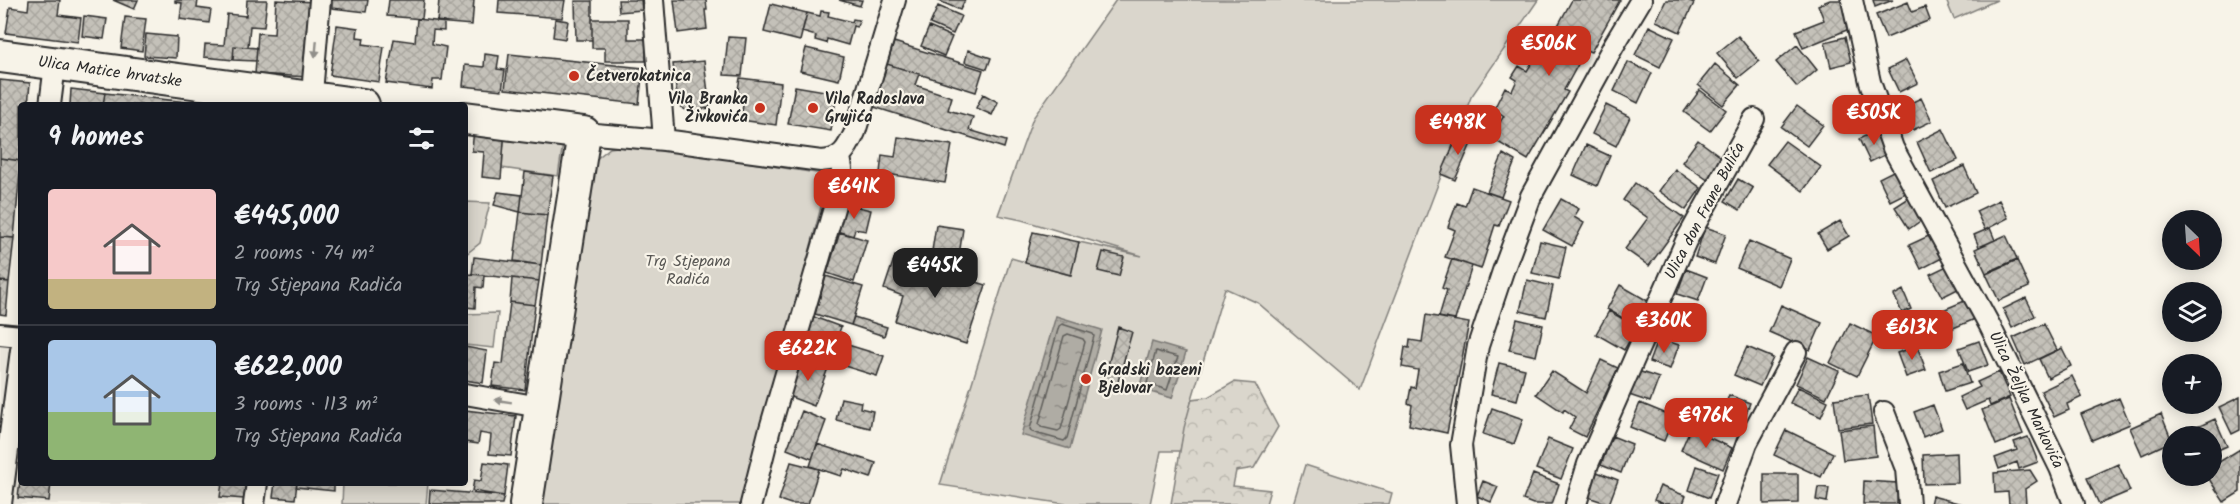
<!DOCTYPE html>
<meta charset="utf-8">
<style>
:root{--surface:#171b24;--page:#242831;--text:#f1f3f6;--muted:#9ea1a6;--line:#363941;--accent:#c8321e}
body{margin:0;font-family:Kalam,sans-serif;background:var(--page);color:var(--text);height:100vh;display:flex;flex-direction:column;font-size:22px;white-space:nowrap}
*{box-sizing:border-box;margin:0}
p{font-size:20px;color:var(--muted)}
.icon{flex:none;width:33px;height:33px;fill:none;stroke:currentColor;stroke-width:2;stroke-linecap:round;stroke-linejoin:round}
.map{position:relative;flex:1;overflow:hidden}
.sheet{position:absolute;left:18px;top:102px;width:450px;height:384px;display:flex;flex-direction:column;background:var(--surface);border-radius:6px;box-shadow:0 3px 15px #0003}
.sheet>*{flex:none}
.needle{width:39px;rotate:155deg}
.controls{position:absolute;left:2162px;top:210px;display:grid;gap:12px}
.controls a{display:grid;place-items:center;width:60px;height:60px;border-radius:50%;background:var(--surface);box-shadow:0 3px 15px #0003;font-size:30px}
.price{position:absolute;translate:-50% -51px;padding:0 14px;border-radius:12px;background:var(--accent);color:#fff;font-size:20px;line-height:39px;filter:drop-shadow(0 2px 3px #0008)}
.price::after{content:'';position:absolute;left:50%;top:36px;width:18px;height:14px;margin-left:-9px;background:inherit;clip-path:polygon(0 0,100% 0,50% 100%)}
.price.selected{background:#222;color:#fff}
ul{padding:0;list-style:none}
li{display:flex;align-items:center;gap:18px;height:150px;padding:0 30px}
li+li{border-top:2px solid var(--line)}
li span{display:grid;place-items:center;flex:none;width:168px;height:120px;border-radius:6px;color:#555}
li>.icon{margin-inline-start:auto}
span .icon{width:72px;height:72px;fill:#fffc;stroke-width:1}
li b{font-size:26px}
h2{display:flex;justify-content:space-between;align-items:center;height:72px;padding:0 30px;font-size:26px}
.map>svg:first-child{display:block}
.built{fill:#e8e4da}
.green{fill:#dad6cc;stroke:#82807c;stroke-width:1.5}
.forest{fill:url(#forest-crowns);stroke:#82807c;stroke-width:1.5}
.water{fill:url(#water-ripples);stroke:#7a7874;stroke-width:1.5}
.lines{fill:none;stroke-linecap:round;stroke-linejoin:round}
.shore{stroke:#605f5b;stroke-width:1.5}
.building{fill:url(#building-cross-hatch);stroke:#2b2b2b;stroke-width:1.5}
.street-casing{stroke:#2b2b2b;stroke-width:24}
.primary-casing{stroke:#2b2b2b;stroke-width:36}
.street{stroke:#f7f3e8;stroke-width:20}
.primary{stroke:#f7f3e8;stroke-width:32}
.oneway{fill:#918f8a}
.poi-dot{fill:#c8321e;stroke:#f7f3e8;stroke-width:2}
.labels{text-anchor:middle;dominant-baseline:central;stroke-width:4.5;stroke-linejoin:round;paint-order:stroke}
.street-label{font-size:16px;fill:#2b2b2b;stroke:#f7f3e8}
.poi-label{font-size:16px;font-weight:bold;fill:#2b2b2b;stroke:#f7f3e8;text-anchor:start}
.park-label{font-size:16px;fill:#575653;stroke:#f7f3e8}
</style>
<div class="map">
<svg width="2240" height="504" viewBox="0 0 2240 504">
<defs>
<pattern id="forest-crowns" width="20" height="18" patternUnits="userSpaceOnUse" patternTransform="scale(1.5)"><rect width="20" height="18" fill="#dad6cc"/><path d="M2 6a3 3 0 1 1 6 0M12 15a3 3 0 1 1 6 0" fill="none" stroke="#bbb8af"/></pattern>
<pattern id="water-ripples" width="26" height="14" patternUnits="userSpaceOnUse" patternTransform="scale(1.5)"><rect width="26" height="14" fill="#afaca4"/><path d="M2 4q2-2 4 0t4 0M15 11q2-2 4 0t4 0" fill="none" stroke="#8f8c86"/></pattern>
<pattern id="building-cross-hatch" width="8" height="8" patternUnits="userSpaceOnUse" patternTransform="scale(1.5)"><rect width="8" height="8" fill="#c4c1b9"/><path d="M0 0l8 8M0 8l8-8" fill="none" stroke="#a9a69f"/></pattern>
</defs>
<rect width="100%" height="100%" fill="#f7f3e8"/>
<filter id="ink" filterUnits="userSpaceOnUse"><feTurbulence type="fractalNoise" baseFrequency=".0167" numOctaves="2"/><feDisplacementMap in="SourceGraphic" scale="12" xChannelSelector="R" yChannelSelector="G"/><feConvolveMatrix kernelMatrix="1 2 1 2 8 2 1 2 1" color-interpolation-filters="sRGB"/></filter>
<g filter="url(#ink)">
<path class="built" d="M0 334 21 336V483H257L254 504H0Z"/>
<path class="green" d="M1116 0H1538L1471 97 1360 390 1258 303 1225 288 1192 399 1180 451H1161L1150 504H1066L940 485 1011 258 1070 275 1079 242 1142 256 1022 220 998 215 1033 118Z
M1946 0H1997L1954 19Z
M505 129 565 130 558 176 502 168Z
M624 146 708 156 829 175 745 504H543L549 436 595 160 610 148Z
M465 202 490 203 480 243 465 255Z
M498 313 494 348 465 345V314Z
M1305 465 1392 493 1389 504H1293Z
M343 483H428L426 504H342Z"/>
<path class="forest" d="M1234 382 1255 384 1278 427 1254 468 1236 471 1233 486 1270 490 1266 504H1171L1184 428 1192 399 1208 397Z"/>
<path class="water" d="M1056 316 1102 330 1070 449 1021 435Z
M1152 342 1186 352 1172 398 1139 389Z"/>
<g class="lines">
<path class="shore" d="M1062 324 1093 334 1094 336 1067 438 1064 441 1032 432 1030 429 1059 326Z
M1068 334 1083 339 1085 342 1061 429 1058 431 1041 427 1039 424 1064 336Z
M1156 351 1178 357 1167 390 1147 383Z"/>
</g>
<path class="building" d="M29 0H60L58 15 81 18 78 42 6 33 10 7 28 10Z
M113 0H138L134 9Z
M175 0H198L197 8 211 10 209 23 180 19 182 3 175 2Z
M247 0H267L264 27 250 26 248 47 234 46 233 60 204 57 205 44 224 45 227 14 246 16Z
M276 0 314 2 309 77 255 74 258 33 274 34Z
M332 0H368L366 12 332 8Z
M389 0H424L422 19 387 16Z
M439 0H474L472 25 437 22Z
M499 0H565L562 18 498 13Z
M618 0H641L642 10 619 12Z
M674 0H706L707 10H705L707 29 678 33Z
M839 0H862L860 6Z
M937 0H965L960 10Z
M1572 0H1620L1591 52 1586 50 1564 90 1568 92 1528 160 1486 135 1493 122 1498 125 1504 116 1494 109 1505 87 1512 91 1517 80 1512 77 1519 66 1527 71 1553 28 1556 29Z
M1666 0H1688L1694 3 1680 32 1656 21Z
M1830 0H1843L1854 27 1803 48 1796 31 1824 20 1818 5Z
M1873 0H1893L1875 7Z
M575 1H592V40H576Z
M1908 2 1912 12 1925 7 1930 20 1886 38 1876 15Z
M771 4 807 13 800 41 764 32Z
M938 6 961 16 953 34 930 24Z
M821 11 829 12 828 16 852 22 853 19 859 20 857 27 853 26 848 45 827 39 826 43 815 40 816 36 802 32 807 13 820 16Z
M84 16 107 19 104 39 82 36Z
M125 17 146 19 142 51 121 48Z
M417 19 444 22V31L433 30 432 44 446 47 442 80H433L432 89 386 83 394 39 415 42Z
M555 19 568 21 565 39 553 37Z
M592 19H628V39H646V61H605V48H592Z
M337 25 358 28 357 37 364 38 363 44 384 47 379 82 330 75Z
M1649 26 1674 38 1660 67 1635 55Z
M929 27 952 37 944 56 921 46Z
M146 34 177 37 176 58 144 56Z
M1738 36 1759 61 1738 78 1717 53Z
M728 37 746 38 742 76 724 75Z
M1845 37 1851 62 1831 67 1825 42Z
M894 42 983 70 976 92 887 64Z
M1797 45 1817 70 1797 87 1776 62Z
M234 46 257 48 256 61 233 60Z
M806 48 844 57 839 80 800 71Z
M968 50 991 58 987 69 965 62Z
M485 54 499 56 497 69 505 70 502 90 463 86 465 65 484 67Z
M509 54 643 68 639 104 505 89Z
M1906 60 1918 83 1899 92 1888 69Z
M704 61 710 108 687 111 678 105 673 64Z
M1628 62 1652 73 1638 103 1614 91Z
M887 64 919 74 915 85 952 97 948 110 973 117 969 130 1006 141 1004 148 874 107Z
M1715 64 1740 85 1723 105 1698 85Z
M740 78 781 83 776 125 741 120 744 96 737 95Z
M0 80 30 83 28 105H21V161L0 158Z
M795 86 837 93 831 131 788 124Z
M71 89 105 93 103 105H70Z
M1700 90 1726 110 1710 131 1684 112Z
M105 93 187 102 186 105H103Z
M983 94 998 102 992 115 976 108Z
M1858 97 1869 121 1850 130 1839 106Z
M1921 98 1932 121 1913 130 1902 107Z
M193 101 229 105H193Z
M1606 105 1630 117 1616 146 1592 134Z
M1797 106 1823 125 1807 146 1781 127Z
M474 127 505 129 501 179 482 177 484 152 472 151Z
M1943 129 1958 160 1931 173 1917 142Z
M1877 130 1889 153 1870 162 1859 139Z
M1460 131 1474 137 1455 180 1441 174Z
M898 137 952 145 945 183 880 173 882 155 895 157Z
M1698 140 1724 159 1709 181 1682 162Z
M1785 141 1821 167 1803 191 1767 164Z
M1586 145 1610 156 1597 186 1573 175Z
M1503 154 1515 161 1501 197 1487 192Z
M0 158 21 161 14 238 0 237Z
M1964 166 1976 193 1945 208 1933 181Z
M1675 169 1701 188 1686 210 1659 191Z
M1897 169 1908 192 1890 201 1879 178Z
M525 172 553 176 547 215 520 212Z
M1738 179 1753 188 1740 210 1725 201Z
M1635 183 1684 218 1649 266 1625 249 1648 218 1623 200Z
M1472 187 1509 200 1499 226 1495 225 1481 269 1445 257 1455 230 1448 227 1457 203 1465 206Z
M498 192 522 195 520 212 494 205Z
M1912 196 1926 217 1909 229 1895 207Z
M1561 199 1579 209 1574 217 1584 223 1572 246 1543 230Z
M1999 200 2008 218 1985 230 1976 211Z
M845 204 871 210 866 231 855 229 853 236 838 232Z
M520 212 547 215 541 265 514 261Z
M1840 221 1849 236 1827 249 1818 234Z
M936 225 963 229 957 268 930 264Z
M1705 227 1726 234 1715 264 1695 257Z
M1990 228 1995 240 1979 247 1974 235Z
M840 232 867 240 854 282 827 273Z
M1033 232 1079 242 1071 275 1025 263Z
M1933 234 1944 257 1921 269 1909 245Z
M2006 235 2017 259 1986 273 1975 249Z
M0 237 14 238 9 282 0 281Z
M1540 241 1566 247 1559 279 1532 273Z
M1749 241 1790 259 1779 286 1737 268Z
M1103 252 1124 257 1119 276 1098 271Z
M895 256 986 285 966 344 895 321 903 296 884 289Z
M474 257 541 265 539 281 472 274Z
M1452 259 1472 266 1455 320 1439 317 1447 290 1442 288Z
M2017 260 2029 287 1999 301 1986 274Z
M1949 265 1960 288 1942 297 1930 274Z
M1686 269 1707 277 1698 301 1677 294Z
M465 274 484 275 483 288 476 287 475 308 465 307Z
M826 276 863 287 851 325 815 314Z
M512 278 539 281 535 305 510 302Z
M1527 280 1553 286 1546 317 1520 311Z
M0 281 9 282 6 315 0 314Z
M1620 285 1648 301 1635 325 1607 309Z
M1903 290 1911 309 1902 313 1894 295Z
M2026 298 2035 316 2012 328 2003 309Z
M1967 300 1975 319 1951 329 1943 310Z
M510 302 535 305 525 390 492 386 495 363 503 364Z
M1669 304 1690 311 1681 336 1661 329Z
M1781 305 1822 323 1810 350 1769 332Z
M1609 311 1637 327 1624 350 1596 334Z
M1426 315 1469 323 1447 433 1409 425 1412 405 1408 403 1411 387 1415 388 1418 370 1402 367 1405 347 1409 348 1410 340 1422 342Z
M814 317 841 327 827 364 800 355Z
M854 317 887 327 884 336 851 325Z
M1517 319 1543 325 1536 356 1509 350Z
M1850 323 1877 336 1857 376 1830 363Z
M2044 324 2057 350 2025 365 2013 338Z
M1118 327 1132 332 1115 392 1102 388Z
M1658 338 1679 345 1670 369 1649 362Z
M835 341 884 356 877 376 828 361Z
M1979 341 1988 365 1968 372 1959 348Z
M1917 346 1926 370 1906 377 1897 353Z
M465 347 487 351 483 383 465 380Z
M1747 347 1773 358 1760 386 1734 375Z
M2062 348 2071 366 2048 378 2039 359Z
M1808 357 1839 371 1826 398 1796 384Z
M802 358 828 368 814 406 788 396Z
M1601 360 1618 368 1585 437 1569 429 1575 417 1564 409 1563 412 1536 394 1552 371 1586 393Z
M1499 363 1525 369 1517 400 1491 394Z
M1963 363 1970 383 1945 391 1939 371Z
M1638 371 1659 378 1650 402 1629 395Z
M1999 372 2010 397 1990 406 1988 400 1965 410 1959 397 1980 387 1977 382Z
M2072 376 2082 397 2067 404 2069 410 2054 417 2041 391Z
M1798 387 1828 401 1821 417 1790 403Z
M1729 395 1750 403 1741 427 1720 420Z
M1868 395 1872 424 1838 428 1834 399Z
M2240 397V430L2232 434 2219 407Z
M841 398 861 402 860 408 873 411 870 428 836 420Z
M2119 398 2130 424 2092 440 2081 414Z
M2009 399 2023 434 1996 445 1982 410Z
M1640 403 1674 417 1664 441 1630 427Z
M1933 405 1942 429 1923 437 1914 412Z
M1492 408 1523 419 1514 444 1483 434Z
M465 410 516 416 511 456 489 454 491 435 480 433 478 444 465 442Z
M802 411 826 421 812 459 787 449Z
M2161 414 2172 441 2142 455 2130 428Z
M2215 419 2227 446 2211 453V436H2186L2184 433Z
M1873 426 1876 456 1843 460 1839 430Z
M1690 429 1732 448 1723 469 1681 450Z
M1786 430 1833 453 1821 477 1774 455Z
M1612 436 1632 444 1621 473 1601 465Z
M2028 437 2038 462 2019 469 2017 462 1999 469 1995 458 2017 450 2014 442Z
M1548 439 1573 449 1561 479 1536 469Z
M817 444 876 463 871 478 844 469 841 476 810 466Z
M2240 449V492L2224 502 2207 476H2211V467Z
M1957 453 1958 483 1924 484 1923 455Z
M484 462 508 465 504 496 472 491 474 480 481 481Z
M791 462 819 469 808 504H791L779 500Z
M2118 464 2130 491 2099 504 2087 478Z
M1697 466 1718 473 1709 498 1689 490Z
M2030 470 2037 481 2025 489 2026 504H2009L2008 492 1995 493 1994 473Z
M1597 472 1618 480 1609 504 1588 497Z
M21 473V483H51L49 501 18 498Z
M1533 474 1559 484 1552 504H1533L1523 500Z
M1764 474H1798V503L1764 504Z
M1483 481 1498 487 1491 502 1477 496Z
M1864 481 1898 483 1897 504H1863Z
M222 483H246L244 499 220 497Z
M275 483H297L295 499 273 497Z
M297 483H334V491L296 487Z
M1660 486 1686 496 1683 504H1664L1654 500Z
M1818 487 1829 488 1827 502 1816 500Z
M430 490 504 496 502 504H429Z
M1932 496 1962 504H1930Z"/>
<g class="lines">
<g class="street-casing">
<path id="street" d="M653 0 664 140
M1852 0 1870 82 1893 148 1990 326 2060 468 2074 504
M50 105 55 65
M311 105 320 0
M584 133 664 140 821 161C842 160 847 149 855 132L895 0
M0 334 21 336
M465 394 540 407
M1884 412 1906 469 1909 504
M1 504 21 350
M254 504 257 483
M751 504 769 432 841 184 842 169 840 157
M1467 504 1461 445 1478 346 1503 271 1531 196 1614 45 1641 0
M1576 504 1588 464 1686 241 1754 119
M1725 504 1747 443 1796 352"/>
</g>
<g class="primary-casing">
<path id="primary" d="M0 56 363 105
M465 118 584 133 526 504"/>
</g>
<use href="#street" class="street"/>
<use href="#primary" class="primary"/>
</g>
<defs><path id="oneway-solid" d="M-6-.8H1V-3.2L6.5 0L1 3.2V.8H-6Z" transform="scale(1.5)"/></defs>
<g class="oneway">
<use href="#oneway-solid" transform="translate(316 49) rotate(95)"/>
<use href="#oneway-solid" transform="translate(503 401) rotate(-171)"/>
</g>
</g>
<g class="poi-dot">
<circle cx="574" cy="76" r="6"/>
<circle cx="760" cy="108" r="6"/>
<circle cx="813" cy="108" r="6"/>
<circle cx="1086" cy="379" r="6"/>
</g>
<g class="labels">
<g class="street-label">
<text transform="translate(110 72) rotate(8)">Ulica Matice hrvatske</text>
<text transform="translate(1705 211) rotate(-62)">Ulica don Frane Bulića</text>
<text transform="translate(2026 400) rotate(64)">Ulica Željka Markovića</text>
</g>
<g class="poi-label">
<text x="586" y="76">Četverokatnica</text>
<text x="748" y="99" text-anchor="end">Vila Branka<tspan x="748" dy="18">Živkovića</tspan></text>
<text x="825" y="99">Vila Radoslava<tspan x="825" dy="18">Grujića</tspan></text>
<text x="1098" y="370">Gradski bazeni<tspan x="1098" dy="18">Bjelovar</tspan></text>
</g>
<g class="park-label">
<text x="688" y="261">Trg Stjepana<tspan x="688" dy="18">Radića</tspan></text>
</g>
</g>
</svg>
<div class="controls">
<a><svg class="needle" viewBox="-14 -14 28 28"><path d="M0-13l5 13h-10z" fill="#e53935"/><path d="M0 13l5-13h-10z" fill="#9ea1a6"/></svg></a>
<a><svg class="icon" aria-label="layers" viewBox="0 0 24 24"><path d="M12 4l9 5-9 5-9-5zM3 14l9 5 9-5"/></svg></a>
<a>+</a>
<a>−</a>
</div>
<b class="price" style="left:1549px;top:77px">€506K</b>
<b class="price" style="left:1874px;top:146px">€505K</b>
<b class="price" style="left:1458px;top:156px">€498K</b>
<b class="price" style="left:854px;top:220px">€641K</b>
<b class="price selected" style="left:935px;top:299px">€445K</b>
<b class="price" style="left:1664px;top:354px">€360K</b>
<b class="price" style="left:1912px;top:361px">€613K</b>
<b class="price" style="left:808px;top:382px">€622K</b>
<b class="price" style="left:1706px;top:449px">€976K</b>
<section class="sheet">
<h2>9 homes<svg class="icon" aria-label="filters" viewBox="0 0 24 24"><path d="M4 7h16M4 17h16"/><circle cx="9" cy="7" r="2"/><circle cx="15" cy="17" r="2"/></svg></h2>
<ul>
<li><span style="background:linear-gradient(#f6c9c9 75%,#c2b280 0)"><svg class="icon" aria-label="home" viewBox="0 0 24 24"><path d="M3 11l9-7 9 7M6 9v11h12V9"/></svg></span><div><b>€445,000</b><p>2 rooms · 74 m²</p><p>Trg Stjepana Radića</p></div></li>
<li><span style="background:linear-gradient(#a9c7e8 60%,#8fb573 0)"><svg class="icon" aria-label="home" viewBox="0 0 24 24"><path d="M3 11l9-7 9 7M6 9v11h12V9"/></svg></span><div><b>€622,000</b><p>3 rooms · 113 m²</p><p>Trg Stjepana Radića</p></div></li>
</ul>
</section>
</div>
